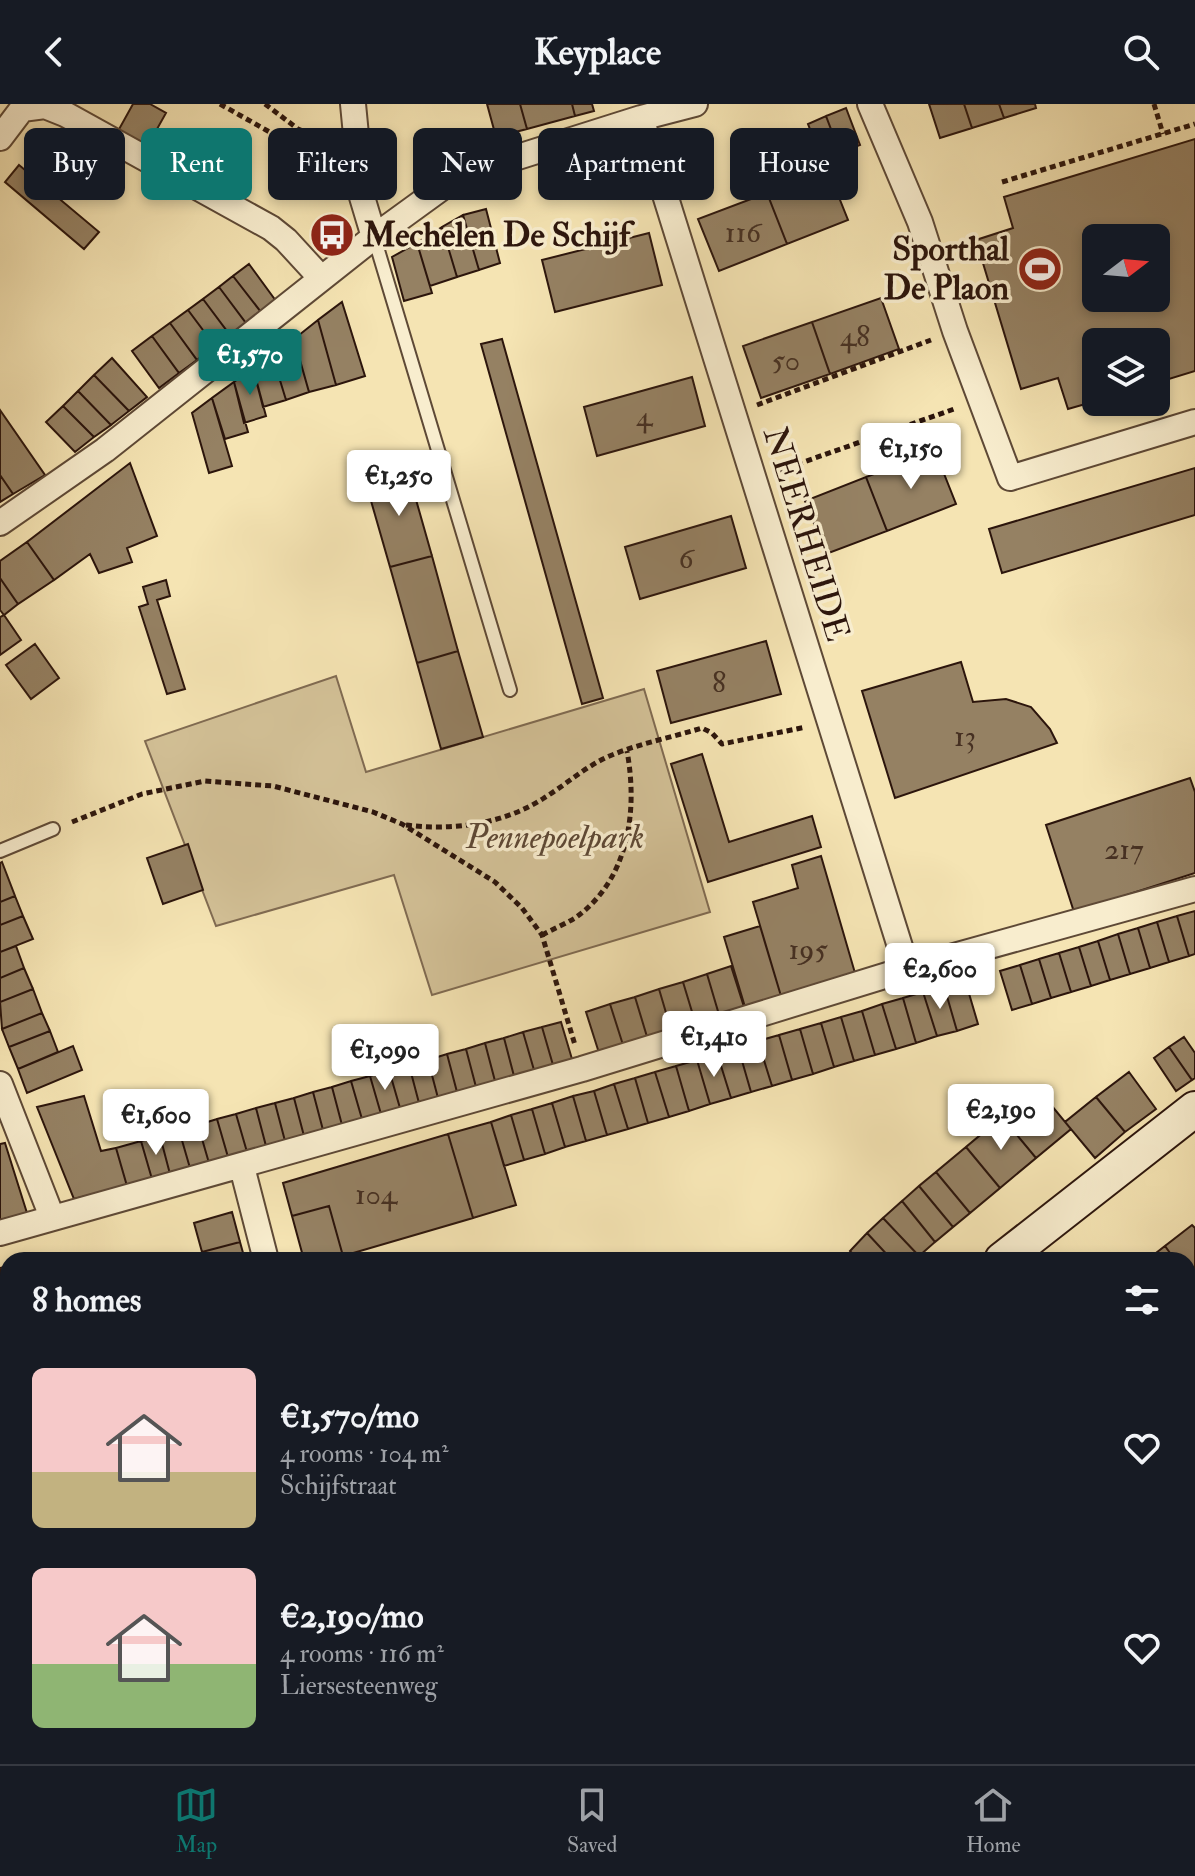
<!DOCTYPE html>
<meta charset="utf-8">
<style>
:root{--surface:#171b24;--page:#20242c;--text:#f1f3f6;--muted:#9ea1a6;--line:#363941;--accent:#0f766e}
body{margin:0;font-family:"IM FELL Double Pica",serif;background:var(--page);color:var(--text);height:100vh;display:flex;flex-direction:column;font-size:30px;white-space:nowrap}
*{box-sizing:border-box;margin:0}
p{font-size:26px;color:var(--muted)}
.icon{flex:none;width:44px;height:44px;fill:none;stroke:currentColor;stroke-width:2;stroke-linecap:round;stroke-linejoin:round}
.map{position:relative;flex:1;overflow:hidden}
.panel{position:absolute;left:0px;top:1148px;width:1196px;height:512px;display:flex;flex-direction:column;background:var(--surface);border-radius:24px 24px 0 0;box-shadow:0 4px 12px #0003}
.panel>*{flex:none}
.banner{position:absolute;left:24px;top:24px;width:1148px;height:72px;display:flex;gap:16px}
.needle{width:52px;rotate:74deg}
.tools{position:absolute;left:1082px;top:120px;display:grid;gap:16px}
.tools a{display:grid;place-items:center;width:88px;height:88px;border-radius:12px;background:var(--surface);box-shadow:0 4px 12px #0003;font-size:40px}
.price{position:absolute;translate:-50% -68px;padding:0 18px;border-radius:8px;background:#fff;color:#222;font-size:26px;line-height:52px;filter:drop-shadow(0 2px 4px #0008)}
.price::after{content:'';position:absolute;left:50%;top:48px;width:24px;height:18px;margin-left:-12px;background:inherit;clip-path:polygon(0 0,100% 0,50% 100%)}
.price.selected{background:var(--accent);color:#fff}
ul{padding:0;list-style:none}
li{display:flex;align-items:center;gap:24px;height:200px;padding:0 32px}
li span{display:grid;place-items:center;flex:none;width:224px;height:160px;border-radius:12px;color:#555}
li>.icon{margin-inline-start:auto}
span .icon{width:96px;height:96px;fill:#fffc;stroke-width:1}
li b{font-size:34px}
h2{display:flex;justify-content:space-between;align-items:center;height:96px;padding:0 32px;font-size:34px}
.pill{padding:0 28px;border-radius:12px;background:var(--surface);box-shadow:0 4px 12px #0003;font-size:28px;line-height:72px}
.pill.selected{background:var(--accent);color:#fff}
header{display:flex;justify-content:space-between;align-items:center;height:104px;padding:0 32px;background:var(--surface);font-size:36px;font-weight:700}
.dock{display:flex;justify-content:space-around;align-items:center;height:112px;border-top:2px solid var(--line);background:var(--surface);font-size:22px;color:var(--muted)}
.dock a{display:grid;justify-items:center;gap:4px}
.dock .selected{color:var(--accent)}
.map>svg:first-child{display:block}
.green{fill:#d3c197;stroke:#806b52;stroke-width:2}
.building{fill:#958163;stroke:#2c150c;stroke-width:2;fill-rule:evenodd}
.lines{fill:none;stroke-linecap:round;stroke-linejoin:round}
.lane-casing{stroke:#5e4936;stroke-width:16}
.street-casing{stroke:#5e4936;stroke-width:28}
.secondary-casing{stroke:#2c150c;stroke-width:38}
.path{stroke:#2c150c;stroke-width:5;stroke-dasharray:6 4;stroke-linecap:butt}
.lane{stroke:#f8edce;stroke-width:12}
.street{stroke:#f8edce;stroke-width:24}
.secondary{stroke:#f8edce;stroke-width:34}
.labels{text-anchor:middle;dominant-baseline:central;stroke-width:7;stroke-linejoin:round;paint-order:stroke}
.number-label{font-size:30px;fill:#463022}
.poi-label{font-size:34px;font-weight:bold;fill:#2c150c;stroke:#f8edce;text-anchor:start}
.street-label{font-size:34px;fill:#2c150c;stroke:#f8edce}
.park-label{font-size:34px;font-style:italic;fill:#5e4936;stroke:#f8edce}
</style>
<header><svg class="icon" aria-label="back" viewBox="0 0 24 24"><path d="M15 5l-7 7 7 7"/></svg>Keyplace<svg class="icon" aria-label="search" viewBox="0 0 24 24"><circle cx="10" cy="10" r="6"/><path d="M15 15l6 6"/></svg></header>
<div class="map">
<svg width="1195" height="1660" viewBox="0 0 1195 1660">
<rect width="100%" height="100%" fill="#f5e4b3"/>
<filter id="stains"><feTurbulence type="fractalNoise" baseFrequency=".0025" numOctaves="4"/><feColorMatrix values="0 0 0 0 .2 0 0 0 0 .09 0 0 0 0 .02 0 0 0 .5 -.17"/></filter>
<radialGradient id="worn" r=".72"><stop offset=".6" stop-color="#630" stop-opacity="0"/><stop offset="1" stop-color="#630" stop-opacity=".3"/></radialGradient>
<path class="green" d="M336 572 366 668 644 585 710 808 432 891 394 771 216 822 145 637Z
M1195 1387V1660H1021L1015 1652H1188V1393Z"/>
<path class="building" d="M133 0H150L166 9 147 43 118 27Z
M487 0H520L527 25 496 33Z
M520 0H572L575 12 527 25Z
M572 0H592L594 7 575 12Z
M929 0H964L972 24 940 34Z
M964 0H999L1004 14 972 24Z
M999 0H1035L1036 4 1004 14Z
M846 4 860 41 840 49 826 12Z
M826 12 840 49 822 56 808 20Z
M200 27 229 44 209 80 179 62Z
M1195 35V267L1156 279V238H1096V297L1068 305 1058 274 1021 285 976 136 1013 124 1004 93ZM1096 134H1156V194H1096Z
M19 61 99 128 84 145 5 78Z
M828 66 848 116 787 140 767 89Z
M767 89 787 140 719 167 698 115Z
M486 105 500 159 479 166 463 111Z
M463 111 479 166 457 173 442 123Z
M442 123 457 173 430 182 417 139Z
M649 129 662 181 555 208 542 156Z
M417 139 432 189 404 197 392 153Z
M249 160 276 197 261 208 233 172Z
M233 172 261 208 246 219 219 183Z
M219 183 246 219 230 231 203 195Z
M881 194 899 245 830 270 812 218Z
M203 195 230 231 215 242 188 206Z
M342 198 365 272 336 281 318 216Z
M188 206 215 242 197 256 170 219Z
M318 216 336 281 309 288 294 235Z
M812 218 830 270 761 294 743 242Z
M170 219 197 256 179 269 152 232Z
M152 232 179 269 159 284 132 247Z
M294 235 309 288 286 296 272 250Z
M502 235 603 594 582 600 481 240Z
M272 250 286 296 263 303 253 264Z
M112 254 147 293 129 307 94 271Z
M253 264 266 312 244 319 234 278Z
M94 271 129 307 111 321 78 287Z
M692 273 705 322 597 352 584 303Z
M234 278 248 328 225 335 212 294Z
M78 287 111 321 94 333 63 302Z
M212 294 232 362 209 369 192 309Z
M63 302 94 333 75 348 46 318Z
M0 306 45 371 13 390 0 371Z
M935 347 956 400 887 427 866 373Z
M130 359 157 432 127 444 132 458 99 469 90 450 54 476 27 438Z
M407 364 432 452 390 463 365 376Z
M1195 364V411L1002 469 989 425Z
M0 371 13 390 0 398Z
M866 373 887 427 826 450 805 397Z
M731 412 746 464 640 495 625 443Z
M27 438 54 476 18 500 0 474V457Z
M432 452 458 547 417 559 390 463Z
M0 474 18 500 4 511 0 506Z
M166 476 170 492 157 496 185 585 167 590 139 503 148 500 143 483Z
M4 511 21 536 0 551V513Z
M766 537 781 590 671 619 657 567Z
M35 540 59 574 31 595 6 561Z
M458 547 483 633 441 645 417 559Z
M961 558 973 598 1006 595 1031 603 1050 625 1057 639 895 694 862 587Z
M702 650 729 738 812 712 821 743 708 778 671 660Z
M1190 674 1195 688V769L1074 808 1046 721Z
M188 740 203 786 163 800 147 754Z
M821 752 855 869 781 892 753 798 798 784 792 761Z
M2 758 15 792 0 798V759Z
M15 792 23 812 0 821V798Z
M1195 807V850L1189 852 1177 812Z
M23 812 33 835 0 848V821Z
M1177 812 1189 852 1169 858 1157 818Z
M1157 818 1169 858 1150 864 1138 824Z
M760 822 781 892 745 903 724 833Z
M1138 824 1150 864 1130 870 1118 830Z
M1118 830 1130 870 1110 876 1098 837Z
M1098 837 1110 876 1091 882 1079 843Z
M16 842 24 864 0 874V848Z
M1079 843 1091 882 1071 888 1059 849Z
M1059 849 1071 888 1051 894 1039 855Z
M1039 855 1051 894 1032 900 1020 861Z
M1020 861 1032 900 1012 906 1000 867Z
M731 862 745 906 720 914 707 870Z
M24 864 33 885 0 898V874Z
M707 870 720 914 696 921 683 878Z
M965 876 978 920 957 927 944 882Z
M683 878 696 921 672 929 659 885Z
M944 882 957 927 937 932 923 888Z
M33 885 42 909 2 925 0 898Z
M659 885 672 929 648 936 635 893Z
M923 888 937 932 916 939 903 894Z
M635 893 648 936 624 944 610 900Z
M903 894 916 939 896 945 882 900Z
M610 900 624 944 600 952 586 908Z
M882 900 896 945 875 951 862 907Z
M862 907 875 951 854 957 841 913Z
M42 909 50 927 9 943 2 925Z
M841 913 854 957 834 963 821 919Z
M561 918 572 955 553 961 542 923Z
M821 919 834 963 813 970 800 925Z
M542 923 553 961 534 966 523 928Z
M800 925 813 970 792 976 779 931Z
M50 927 58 948 18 965 9 943Z
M523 928 534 966 514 972 504 934Z
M779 931 792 976 772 982 758 937Z
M1184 933 1195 949V974L1192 976 1169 943Z
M504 934 514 972 495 977 485 939Z
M758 937 772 982 751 988 738 943Z
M485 939 495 977 476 983 466 945Z
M73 942 82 966 27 989 18 965Z
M738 943 751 988 731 994 717 949Z
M1169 943 1192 976 1176 987 1154 954Z
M466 945 476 983 457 988 447 950Z
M717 949 731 994 710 1000 697 956Z
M447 950 457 988 438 994 428 956Z
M428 956 438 994 419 999 409 961Z
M697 956 710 1000 689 1007 676 962Z
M409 961 419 999 400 1004 389 966Z
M676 962 689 1007 669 1013 655 968Z
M389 966 400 1004 381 1010 370 972Z
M655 968 669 1013 648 1019 635 974Z
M1129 968 1156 1005 1125 1028 1096 993Z
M370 972 381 1010 362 1015 351 977Z
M635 974 648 1019 628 1025 614 980Z
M351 977 362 1015 342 1021 332 983Z
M614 980 628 1025 607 1031 594 987Z
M332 983 342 1021 323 1026 313 988Z
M1037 984 1071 1025 1036 1054 1002 1013Z
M594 987 607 1031 586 1037 573 992Z
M313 988 323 1026 304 1032 294 994Z
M84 992 101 1047 116 1044 127 1082 74 1095 37 1003Z
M573 992 586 1037 565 1043 552 999Z
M1096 993 1125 1028 1095 1054 1065 1018Z
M294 994 304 1032 285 1037 275 999Z
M275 999 285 1037 266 1042 256 1004Z
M552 999 565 1043 545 1050 532 1005Z
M256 1004 266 1042 247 1048 236 1010Z
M532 1005 545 1050 524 1056 511 1011Z
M236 1010 247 1048 228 1053 217 1015Z
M511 1011 524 1056 504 1062 491 1018Z
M1002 1013 1036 1054 1000 1084 966 1043Z
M217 1015 228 1053 209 1059 198 1021Z
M491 1018 516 1101 473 1114 448 1030Z
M198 1021 209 1059 190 1064 179 1026Z
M179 1026 190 1064 170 1070 160 1032Z
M448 1030 473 1114 343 1152 329 1102 292 1112 283 1079Z
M160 1032 170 1070 152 1075 141 1037Z
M141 1037 152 1075 127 1082 116 1044Z
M5 1039 27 1109 0 1116V1040Z
M966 1043 1000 1084 970 1109 936 1068Z
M936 1068 970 1109 953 1123 919 1082Z
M919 1082 953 1123 935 1138 902 1097Z
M902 1097 935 1138 919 1152 883 1114Z
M329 1102 343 1152 330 1156H304L292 1112Z
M232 1108 240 1138 202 1148 194 1119Z
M883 1114 919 1152 915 1156H892L867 1129Z
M1192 1121 1195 1124V1182L1188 1173V1156H1175L1165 1142Z
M867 1129 892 1156H858L850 1147Z
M240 1138 245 1156H204L202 1148Z
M1165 1142 1175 1156H1147Z
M8 1162V1215L0 1217V1164Z
M1188 1173 1195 1182V1211L1188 1216Z
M8 1215V1242L0 1245V1217Z
M8 1242V1269L4 1270 0 1245Z
M106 1652H151L152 1656 137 1660H108Z
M350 1652H373L383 1660H345Z
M373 1652H412L422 1660H383Z
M645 1652H711L717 1660H651Z"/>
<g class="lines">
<g class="lane-casing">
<path id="lane" d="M374 133 510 586
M0 747 53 725
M985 1652 991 1660"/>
</g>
<g class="street-casing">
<path id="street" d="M353 0 362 93 374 133
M870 0 920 118 955 227 1010 374 1195 318
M641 14 907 865
M0 34 22 5 45 2 65 10 271 124 286 136 321 174
M0 419 105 346 374 133 458 72 641 14 695 0
M0 980 52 1113
M242 1063 266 1156
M0 1129 582 965 907 865 1195 785
M0 1472 8 1503
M49 1652 51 1660"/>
</g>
<g class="secondary-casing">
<path id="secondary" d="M1002 1156 1195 1005
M514 1660 520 1652"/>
</g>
<path class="path" d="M220 0 282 35 298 25
M265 0 298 25 329 39
M1154 0 1163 30
M1002 78 1195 20
M757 301 931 236
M778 367 957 304
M72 718 142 690 205 677 273 682 373 708 402 720 495 778 522 804 542 831 575 941
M406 721C453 727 504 720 544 694 567 680 587 661 612 651 641 639 673 633 702 624L712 629 722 640 806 623
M542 831C553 825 565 820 575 814 629 776 638 707 627 647"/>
<use href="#lane" class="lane"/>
<use href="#street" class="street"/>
<use href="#secondary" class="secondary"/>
</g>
<defs>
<g id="bus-disc" transform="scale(2.3)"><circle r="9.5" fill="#8f2418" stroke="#f8edce"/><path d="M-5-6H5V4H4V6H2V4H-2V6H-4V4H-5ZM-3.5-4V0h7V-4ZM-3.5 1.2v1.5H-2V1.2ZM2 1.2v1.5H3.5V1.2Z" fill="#fff"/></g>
<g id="stadium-disc" transform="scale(2.3)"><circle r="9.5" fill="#8f2418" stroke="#f8edce"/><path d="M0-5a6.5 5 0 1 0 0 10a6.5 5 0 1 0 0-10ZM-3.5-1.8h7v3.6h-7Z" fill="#fff"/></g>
</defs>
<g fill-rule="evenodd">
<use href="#bus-disc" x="332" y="131"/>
<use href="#stadium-disc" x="1040" y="165"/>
</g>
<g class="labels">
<g class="number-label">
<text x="743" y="128">116</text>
<text x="855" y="232">48</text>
<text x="786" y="256">50</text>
<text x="644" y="312">4</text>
<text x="686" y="454">6</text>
<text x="719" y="578">8</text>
<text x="965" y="632">13</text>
<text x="1124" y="745">217</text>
<text x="808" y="845">195</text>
<text x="376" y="1090">104</text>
</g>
<g class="poi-label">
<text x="363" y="131">Mechelen De Schijf</text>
<text x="1009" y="145" text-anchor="end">Sporthal<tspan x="1009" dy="39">De Plaon</tspan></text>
</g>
<g class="street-label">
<text transform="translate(806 430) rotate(73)">NEERHEIDE</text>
</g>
<g class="park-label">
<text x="555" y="733">Pennepoelpark</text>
</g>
</g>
<rect width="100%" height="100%" filter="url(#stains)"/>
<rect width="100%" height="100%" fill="url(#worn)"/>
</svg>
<div class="tools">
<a><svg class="needle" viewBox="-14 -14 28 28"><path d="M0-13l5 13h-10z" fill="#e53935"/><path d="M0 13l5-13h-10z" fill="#9ea1a6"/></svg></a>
<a><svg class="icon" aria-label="layers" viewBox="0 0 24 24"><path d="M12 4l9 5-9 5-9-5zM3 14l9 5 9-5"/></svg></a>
</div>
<b class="price selected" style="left:250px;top:293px">€1,570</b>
<b class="price" style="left:911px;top:387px">€1,150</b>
<b class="price" style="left:399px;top:414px">€1,250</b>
<b class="price" style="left:940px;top:907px">€2,600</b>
<b class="price" style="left:714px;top:975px">€1,410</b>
<b class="price" style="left:385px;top:988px">€1,090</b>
<b class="price" style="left:1001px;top:1048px">€2,190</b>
<b class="price" style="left:156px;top:1053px">€1,600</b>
<div class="banner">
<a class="pill">Buy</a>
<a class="pill selected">Rent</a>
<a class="pill">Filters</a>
<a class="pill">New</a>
<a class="pill">Apartment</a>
<a class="pill">House</a>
</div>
<section class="panel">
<h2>8 homes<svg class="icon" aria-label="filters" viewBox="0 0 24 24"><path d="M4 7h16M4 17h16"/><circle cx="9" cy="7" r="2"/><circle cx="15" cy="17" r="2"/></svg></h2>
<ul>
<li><span style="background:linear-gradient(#f6c9c9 65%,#c2b280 0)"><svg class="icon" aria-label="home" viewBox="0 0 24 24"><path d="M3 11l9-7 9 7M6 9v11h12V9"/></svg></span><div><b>€1,570/mo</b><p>4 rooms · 104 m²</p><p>Schijfstraat</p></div><svg class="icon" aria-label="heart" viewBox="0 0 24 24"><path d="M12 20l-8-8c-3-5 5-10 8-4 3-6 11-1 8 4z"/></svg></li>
<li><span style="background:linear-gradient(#f6c9c9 60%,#8fb573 0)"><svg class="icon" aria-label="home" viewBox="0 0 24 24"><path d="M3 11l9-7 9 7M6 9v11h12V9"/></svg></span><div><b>€2,190/mo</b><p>4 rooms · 116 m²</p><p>Liersesteenweg</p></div><svg class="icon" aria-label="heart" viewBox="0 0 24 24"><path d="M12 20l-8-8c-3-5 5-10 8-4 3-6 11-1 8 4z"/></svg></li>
</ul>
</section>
</div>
<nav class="dock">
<a class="selected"><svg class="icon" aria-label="map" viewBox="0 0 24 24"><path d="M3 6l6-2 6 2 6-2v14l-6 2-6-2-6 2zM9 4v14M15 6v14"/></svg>Map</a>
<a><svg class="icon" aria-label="saved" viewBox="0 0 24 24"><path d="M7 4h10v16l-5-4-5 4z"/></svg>Saved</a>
<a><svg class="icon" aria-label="home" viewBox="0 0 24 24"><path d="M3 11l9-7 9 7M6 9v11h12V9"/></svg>Home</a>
</nav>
